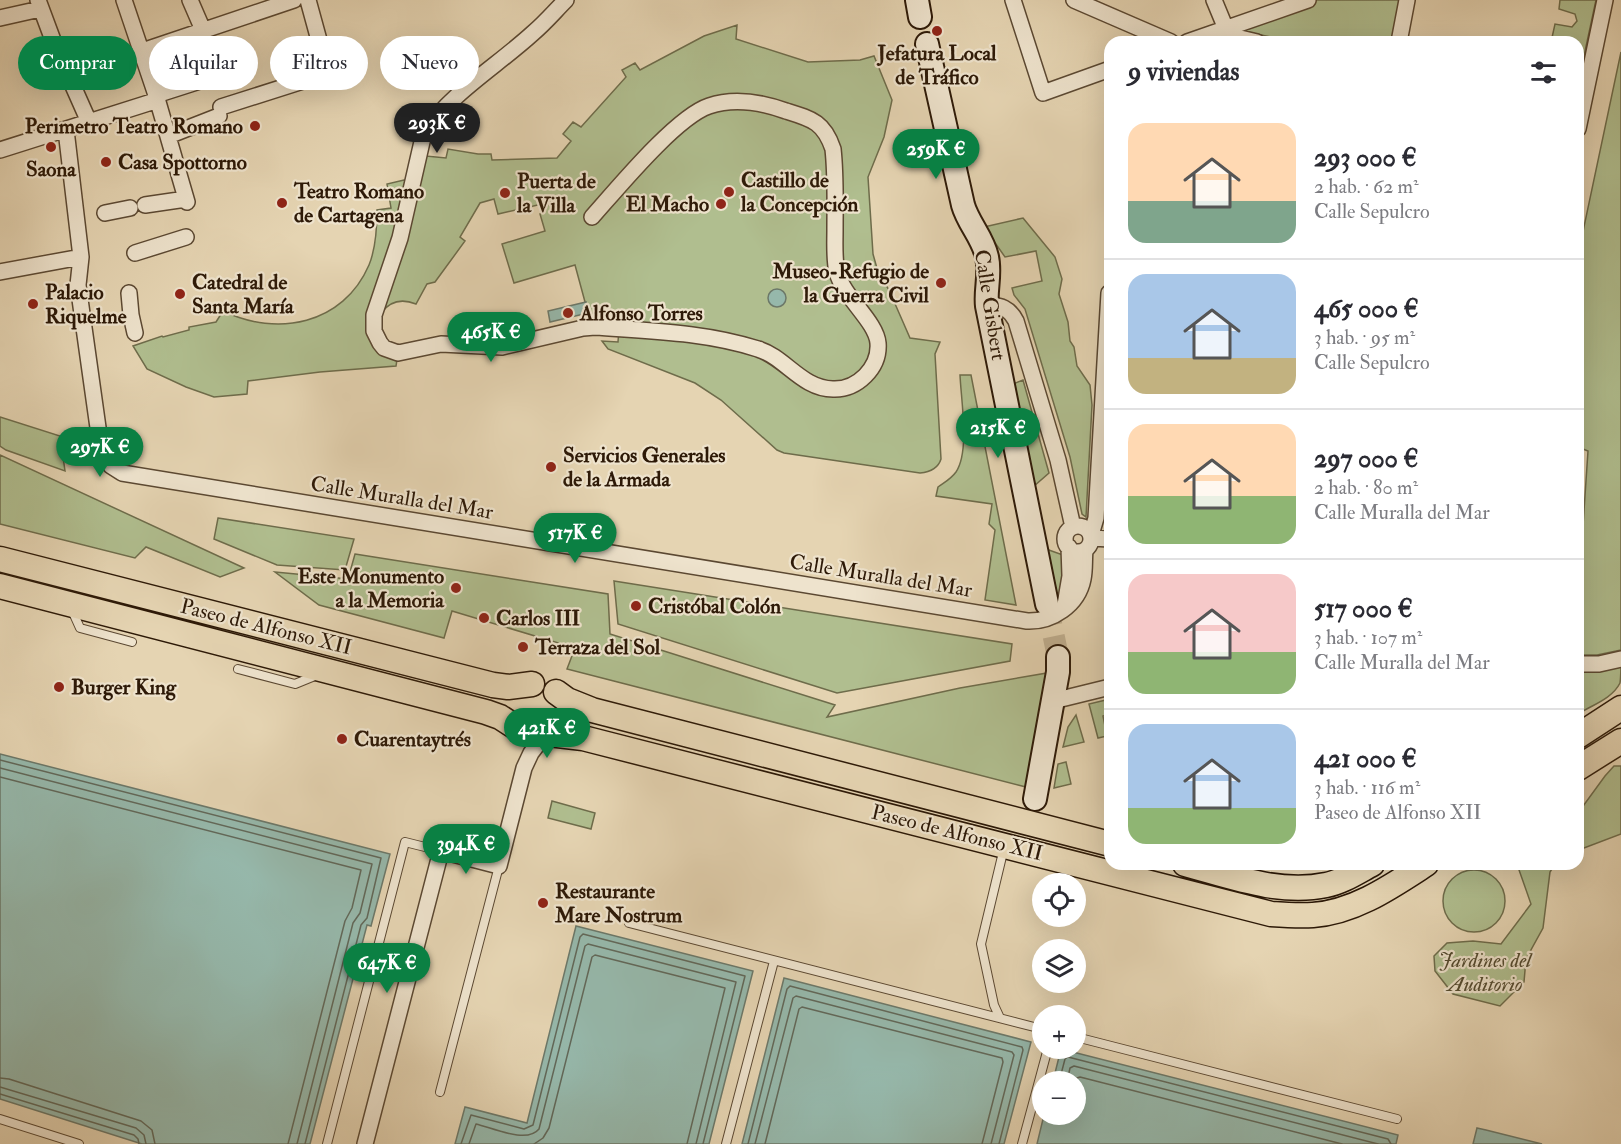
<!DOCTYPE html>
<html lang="es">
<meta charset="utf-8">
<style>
:root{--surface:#fff;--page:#f7f7f7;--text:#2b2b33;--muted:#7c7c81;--line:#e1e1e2;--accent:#0b8043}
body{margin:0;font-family:"IM FELL Double Pica",serif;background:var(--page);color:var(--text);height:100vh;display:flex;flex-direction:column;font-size:22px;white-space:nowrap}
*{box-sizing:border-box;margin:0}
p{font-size:20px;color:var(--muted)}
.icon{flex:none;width:33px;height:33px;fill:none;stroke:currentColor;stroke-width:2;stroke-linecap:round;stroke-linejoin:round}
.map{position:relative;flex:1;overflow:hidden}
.sheet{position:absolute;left:1104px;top:36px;width:480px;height:834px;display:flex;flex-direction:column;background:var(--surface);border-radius:18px;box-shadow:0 6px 24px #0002}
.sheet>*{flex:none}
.top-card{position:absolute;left:18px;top:36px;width:570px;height:54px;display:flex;gap:12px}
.controls{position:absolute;left:1032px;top:873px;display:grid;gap:12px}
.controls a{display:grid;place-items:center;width:54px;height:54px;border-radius:50%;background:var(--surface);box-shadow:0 6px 24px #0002;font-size:30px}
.price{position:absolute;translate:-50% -51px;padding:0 14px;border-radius:21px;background:var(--accent);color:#fff;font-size:20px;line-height:39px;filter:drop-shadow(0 2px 3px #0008)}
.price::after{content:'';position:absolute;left:50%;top:36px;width:18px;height:14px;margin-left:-9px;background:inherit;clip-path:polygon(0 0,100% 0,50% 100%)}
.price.current{background:#222;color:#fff}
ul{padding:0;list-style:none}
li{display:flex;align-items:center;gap:18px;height:150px;padding:0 24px}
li+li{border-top:2px solid var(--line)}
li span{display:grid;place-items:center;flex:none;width:168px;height:120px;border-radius:18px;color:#555}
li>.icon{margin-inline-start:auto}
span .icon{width:72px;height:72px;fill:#fffc;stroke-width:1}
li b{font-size:26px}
h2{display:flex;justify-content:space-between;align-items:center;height:72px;padding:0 24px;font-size:26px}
.pill{padding:0 21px;border-radius:27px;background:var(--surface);box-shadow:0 6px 24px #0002;font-size:21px;line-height:54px}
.pill.current{background:var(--accent);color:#fff}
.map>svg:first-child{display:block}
.green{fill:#b0be8f;stroke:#6e6c4b;stroke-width:1.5}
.water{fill:#96b8ab;stroke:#6c7869;stroke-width:1.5}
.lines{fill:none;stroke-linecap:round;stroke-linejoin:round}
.shore{stroke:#626859;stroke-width:1.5}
.secondary-tunnel{stroke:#c0af90;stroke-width:22;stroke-dasharray:22 11;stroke-linecap:butt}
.lane-casing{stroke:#5b4832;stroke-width:10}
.street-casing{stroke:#5b4832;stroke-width:18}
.secondary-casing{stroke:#2d1907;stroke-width:26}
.primary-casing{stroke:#2d1907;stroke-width:27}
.lane{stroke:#eee3cd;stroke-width:8}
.street{stroke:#eee3cd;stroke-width:15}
.secondary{stroke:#eee3cd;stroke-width:22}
.primary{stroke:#e5d4b2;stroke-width:24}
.poi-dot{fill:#8f2418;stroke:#eee3cd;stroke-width:2}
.labels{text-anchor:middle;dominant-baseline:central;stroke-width:4.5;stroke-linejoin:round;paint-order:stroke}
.poi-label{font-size:21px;font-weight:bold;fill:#2d1907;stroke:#eee3cd;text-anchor:start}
.street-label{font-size:21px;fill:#2d1907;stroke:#eee3cd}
.park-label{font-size:21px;font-style:italic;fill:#544b30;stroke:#eee3cd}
</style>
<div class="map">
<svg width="1621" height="1144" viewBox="0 0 1621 1144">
<rect width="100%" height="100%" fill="#e5d4b2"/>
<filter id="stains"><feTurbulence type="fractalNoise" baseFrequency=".00333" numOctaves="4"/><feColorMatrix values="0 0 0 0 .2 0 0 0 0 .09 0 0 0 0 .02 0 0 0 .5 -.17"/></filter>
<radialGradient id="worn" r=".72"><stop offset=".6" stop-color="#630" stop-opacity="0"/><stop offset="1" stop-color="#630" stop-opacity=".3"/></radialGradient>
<path class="green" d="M1308 0H1401L1392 42H1294L1247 32 1242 23Z
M1560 0H1596L1578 84V42H1551L1555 24 1572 27 1577 21 1575 14 1559 9Z
M737 25 736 39 808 62 860 60 874 56 892 100 884 137 868 177 873 254 878 272 889 290 910 338 940 342 935 354 941 459C938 469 930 472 920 473L784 453 777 450 721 400 695 383 608 349 602 341 618 342 620 315 588 313 575 265 514 283 502 244 545 231 540 214 551 202 498 214 494 199 480 203 460 237 465 241 435 282 427 284 416 304C401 298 390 301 381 313V336L398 353 396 366 320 372 248 381 247 394 214 397 186 387 147 369 133 346 162 336 163 337 189 330V327L216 322 223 311C277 337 343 325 369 265 376 248 377 229 377 210L391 208 387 184 404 180 420 183 426 156 446 158 448 149 478 154H491L492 160 557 158 571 141 563 134 573 122 581 127 626 77 622 70 635 63 640 70 704 36Z
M1621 52V650L1597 655H1578V600L1588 451 1578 447V255Z
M1023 218 1055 257 1062 279 1059 294 1068 322 1070 341 1074 347 1077 366 1090 385 1092 405 1086 517 1082 514 1070 457 1025 309 1014 295 1012 288 1042 281 1036 251 1005 257 984 227Z
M960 375H971L1016 605 985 600 995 530 989 524 992 504 936 496 938 487C945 482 951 479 956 472 970 451 961 400 960 375Z
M1023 380 1049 473 1034 486 1013 384Z
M0 417 60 436 65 471 6 450 0 446Z
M0 455 244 568 220 577 146 547 135 558 0 524Z
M218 518 354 539 345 570 277 565 214 539Z
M1046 549 1063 555V576L1059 602 1057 603Z
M355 554 608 594 610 634 835 705 827 717 960 688 1047 673 1026 787 567 669 575 648 452 611 444 638 319 605 275 572 348 579Z
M614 581 1012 644 1010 661 837 693 618 624Z
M1621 659C1621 666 1621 676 1620 683 1612 699 1592 705 1578 714V664Z
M1110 699V714L1103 716 1107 736 1098 738 1089 704Z
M1076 715 1084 742 1063 747 1068 727Z
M1066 762 1071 784 1054 788 1058 764Z
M1614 766H1621V834L1584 848H1578V813L1605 776Z
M552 801 595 813 591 829 548 818Z
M1522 864H1555L1550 872 1543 928 1526 959 1524 982 1500 1006 1453 994 1435 971 1434 956 1447 943 1473 941 1501 944 1531 904 1518 867Z
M1443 901a31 31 0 1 1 62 0a31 31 0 1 1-62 0Z"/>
<path class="water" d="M768 298a9 9 0 1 1 18 0a9 9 0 1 1-18 0Z
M586 302 588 313 550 322 548 311Z
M0 754 390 854 371 926 367 925 310 1144H142L0 1099Z
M576 926 753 971 709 1144H455L465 1107 527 1123Z
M784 978 1031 1042 1004 1144H742Z
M1061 1049 1398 1135 1396 1144H1037L1044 1115 1076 1114V1082L1053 1081Z
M1477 1128 1486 1130 1542 1144H1473Z"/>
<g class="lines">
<path class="shore" d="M0 760 381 858 367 918 361 925 305 1144
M0 768 372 864 360 913 353 923 297 1144
M0 777 361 870 352 908 345 921 288 1144
M0 1078 9 1079 141 1121 152 1130 155 1144
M1059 1082 1065 1059 1068 1057 1388 1139 1391 1144
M1067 1082 1070 1068 1074 1066 1378 1144
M1076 1084 1077 1078 1080 1077 1342 1144
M0 1087 136 1128 144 1135 146 1144
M0 1094 134 1135 138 1139 139 1144
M461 1144 471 1115 524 1129 533 1125 580 937 583 934 745 976 703 1144
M469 1144 476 1124C493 1128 527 1144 539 1129L585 946 588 944 736 982 696 1144
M534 1144 543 1138 549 1128 592 957 595 955 725 988 687 1144
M748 1144 787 989 790 986 1022 1047 1023 1050 999 1144
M755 1144 793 998 796 996 1012 1052 1014 1055 991 1144
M765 1144 799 1009 802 1007 1002 1058 1003 1062 982 1144"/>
<path class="secondary-tunnel" d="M1047 604 1058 657"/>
<g class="lane-casing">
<path id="lane" d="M71 608 80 628 132 642
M238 669 295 684 317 675
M629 923 1042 1029
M1000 1018 994 1005 981 944 1004 848
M1076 1037 1397 1119
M440 1092 499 866
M0 1119 79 1144
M327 1144 405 842 441 851
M726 1144 774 961
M1022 1144 1048 1048"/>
</g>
<g class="street-casing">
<path id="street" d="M38 0 54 43 89 122
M124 0 156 95 187 202
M190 0 203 30
M566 0C555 11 545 23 533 33 497 66 452 92 424 133L400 238 374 315V331L380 343 384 348 398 353 441 344 502 347 583 328 595 327C650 331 705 332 758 349 785 357 802 389 833 389 857 390 880 368 878 343 876 321 843 297 837 272 834 259 835 244 835 231 835 204 836 176 833 149 824 122 812 119 786 111 761 102 735 97 709 106 676 117 617 189 592 217
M1013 0 1043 93 1110 69
M1074 0 1171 42
M1214 0 1226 29V42
M0 18 40 9
M1226 29 1236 37 1257 42
M1187 42 1308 0
M1399 42 1407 0
M142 51 294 0
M156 95 206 79
M221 107 328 73 308 0
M1578 129 1605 0
M66 130 81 257 78 285 101 449 111 466 122 473 1027 621C1052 622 1078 605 1083 579 1085 570 1084 559 1085 550
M168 136 219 116
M0 150 158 100
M145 205 186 199
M105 213 130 208
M135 253 186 237
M0 272 81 257
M129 293 131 315 135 333
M987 306C1000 304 1010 309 1016 321L1058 460 1073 527
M1065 539a13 13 0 1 1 26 0a13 13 0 1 1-26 0Z
M1091 535 1096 518 1109 293
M1091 538 1110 539
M1065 605 1070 576 1069 547
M1578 664H1599L1621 659
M1053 701 1110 687
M365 1144 441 851 499 866 524 768 531 753 544 736"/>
</g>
<g class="secondary-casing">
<path id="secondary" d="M917 0 920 17
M927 44 963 205C968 223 983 238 987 257 991 274 985 290 987 306L1047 604
M1035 799 1058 672V657"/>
</g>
<g class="primary-casing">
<path id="primary" d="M0 559 493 685 508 687 532 684
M0 586 486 712 500 717 517 728
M556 692 567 700 592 710 1110 844
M549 734 583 738 1271 914C1285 915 1299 916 1313 915 1355 912 1392 886 1426 864
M1578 736 1621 708
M1578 768 1621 741
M1185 864C1230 876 1279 895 1326 885 1342 882 1357 872 1372 864"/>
</g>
<use href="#lane" class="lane"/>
<use href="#street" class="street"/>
<use href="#secondary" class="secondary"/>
<use href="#primary" class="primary"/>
</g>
<g class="poi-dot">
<circle cx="937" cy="31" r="6"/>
<circle cx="255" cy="126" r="6"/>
<circle cx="51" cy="147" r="6"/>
<circle cx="106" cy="162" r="6"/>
<circle cx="729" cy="192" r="6"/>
<circle cx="505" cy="193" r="6"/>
<circle cx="282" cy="203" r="6"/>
<circle cx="721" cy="204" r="6"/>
<circle cx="941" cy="283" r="6"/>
<circle cx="180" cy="294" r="6"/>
<circle cx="33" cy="304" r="6"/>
<circle cx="568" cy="313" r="6"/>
<circle cx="551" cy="467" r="6"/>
<circle cx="456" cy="588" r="6"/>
<circle cx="636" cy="606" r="6"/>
<circle cx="484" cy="618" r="6"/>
<circle cx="523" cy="647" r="6"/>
<circle cx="59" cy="687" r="6"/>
<circle cx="342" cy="739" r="6"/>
<circle cx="543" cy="903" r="6"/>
</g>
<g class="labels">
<g class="poi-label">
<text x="937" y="53" text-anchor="middle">Jefatura Local<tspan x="937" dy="24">de Tráfico</tspan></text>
<text x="243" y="126" text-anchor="end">Perimetro Teatro Romano</text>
<text x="118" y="162">Casa Spottorno</text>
<text x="51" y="169" text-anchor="middle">Saona</text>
<text x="741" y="180">Castillo de<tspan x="741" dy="24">la Concepción</tspan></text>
<text x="517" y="181">Puerta de<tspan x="517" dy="24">la Villa</tspan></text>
<text x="294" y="191">Teatro Romano<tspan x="294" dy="24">de Cartagena</tspan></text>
<text x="709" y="204" text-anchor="end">El Macho</text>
<text x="929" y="271" text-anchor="end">Museo-Refugio de<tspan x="929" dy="24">la Guerra Civil</tspan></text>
<text x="192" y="282">Catedral de<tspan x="192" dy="24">Santa María</tspan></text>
<text x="45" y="292">Palacio<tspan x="45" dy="24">Riquelme</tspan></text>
<text x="580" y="313">Alfonso Torres</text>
<text x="563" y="455">Servicios Generales<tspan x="563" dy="24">de la Armada</tspan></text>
<text x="444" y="576" text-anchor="end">Este Monumento<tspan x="444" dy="24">a la Memoria</tspan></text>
<text x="648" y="606">Cristóbal Colón</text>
<text x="496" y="618">Carlos III</text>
<text x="535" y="647">Terraza del Sol</text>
<text x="71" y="687">Burger King</text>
<text x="354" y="739">Cuarentaytrés</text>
<text x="555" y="891">Restaurante<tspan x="555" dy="24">Mare Nostrum</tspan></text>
</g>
<g class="street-label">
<text transform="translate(990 305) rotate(81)">Calle Gisbert</text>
<text transform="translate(402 498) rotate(9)">Calle Muralla del Mar</text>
<text transform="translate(881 576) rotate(9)">Calle Muralla del Mar</text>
<text transform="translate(266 627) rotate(14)">Paseo de Alfonso XII</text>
<text transform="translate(957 833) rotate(14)">Paseo de Alfonso XII</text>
</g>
<g class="park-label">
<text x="1485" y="960">Jardines del<tspan x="1485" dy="24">Auditorio</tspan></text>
</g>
</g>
<rect width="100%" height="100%" filter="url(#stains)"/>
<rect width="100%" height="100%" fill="url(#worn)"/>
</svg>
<div class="controls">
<a><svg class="icon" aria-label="locate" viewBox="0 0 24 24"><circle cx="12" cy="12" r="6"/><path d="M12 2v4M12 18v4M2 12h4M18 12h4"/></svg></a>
<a><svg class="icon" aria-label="layers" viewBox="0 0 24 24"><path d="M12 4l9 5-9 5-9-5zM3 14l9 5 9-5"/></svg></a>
<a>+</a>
<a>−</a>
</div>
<b class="price current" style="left:437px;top:154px">293K €</b>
<b class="price" style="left:936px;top:180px">259K €</b>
<b class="price" style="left:491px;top:363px">465K €</b>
<b class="price" style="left:998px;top:459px">215K €</b>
<b class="price" style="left:100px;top:478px">297K €</b>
<b class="price" style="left:575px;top:564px">517K €</b>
<b class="price" style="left:547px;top:759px">421K €</b>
<b class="price" style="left:466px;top:875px">394K €</b>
<b class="price" style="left:387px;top:994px">647K €</b>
<div class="top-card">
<a class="pill current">Comprar</a>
<a class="pill">Alquilar</a>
<a class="pill">Filtros</a>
<a class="pill">Nuevo</a>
</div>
<section class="sheet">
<h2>9 viviendas<svg class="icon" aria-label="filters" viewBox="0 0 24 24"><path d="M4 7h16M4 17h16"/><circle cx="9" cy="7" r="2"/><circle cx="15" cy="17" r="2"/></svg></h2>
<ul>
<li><span style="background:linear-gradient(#ffd9b3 65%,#7fa58c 0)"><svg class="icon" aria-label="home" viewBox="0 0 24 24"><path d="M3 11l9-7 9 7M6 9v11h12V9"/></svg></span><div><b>293 000 €</b><p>2 hab. · 62 m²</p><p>Calle Sepulcro</p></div></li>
<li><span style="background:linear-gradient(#a9c7e8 70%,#c2b280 0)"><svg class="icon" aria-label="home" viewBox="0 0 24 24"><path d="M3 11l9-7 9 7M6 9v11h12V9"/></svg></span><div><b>465 000 €</b><p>3 hab. · 95 m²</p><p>Calle Sepulcro</p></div></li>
<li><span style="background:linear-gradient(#ffd9b3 60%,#8fb573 0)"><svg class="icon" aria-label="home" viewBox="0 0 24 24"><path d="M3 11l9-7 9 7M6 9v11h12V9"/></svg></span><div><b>297 000 €</b><p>2 hab. · 80 m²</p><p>Calle Muralla del Mar</p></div></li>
<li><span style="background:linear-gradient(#f6c9c9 65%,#8fb573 0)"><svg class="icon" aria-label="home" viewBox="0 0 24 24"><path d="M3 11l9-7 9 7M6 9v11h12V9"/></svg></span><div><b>517 000 €</b><p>3 hab. · 107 m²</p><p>Calle Muralla del Mar</p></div></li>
<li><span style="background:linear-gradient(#a9c7e8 70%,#8fb573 0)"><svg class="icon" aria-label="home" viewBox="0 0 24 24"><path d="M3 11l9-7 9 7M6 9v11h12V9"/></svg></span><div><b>421 000 €</b><p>3 hab. · 116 m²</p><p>Paseo de Alfonso XII</p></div></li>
</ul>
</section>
</div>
